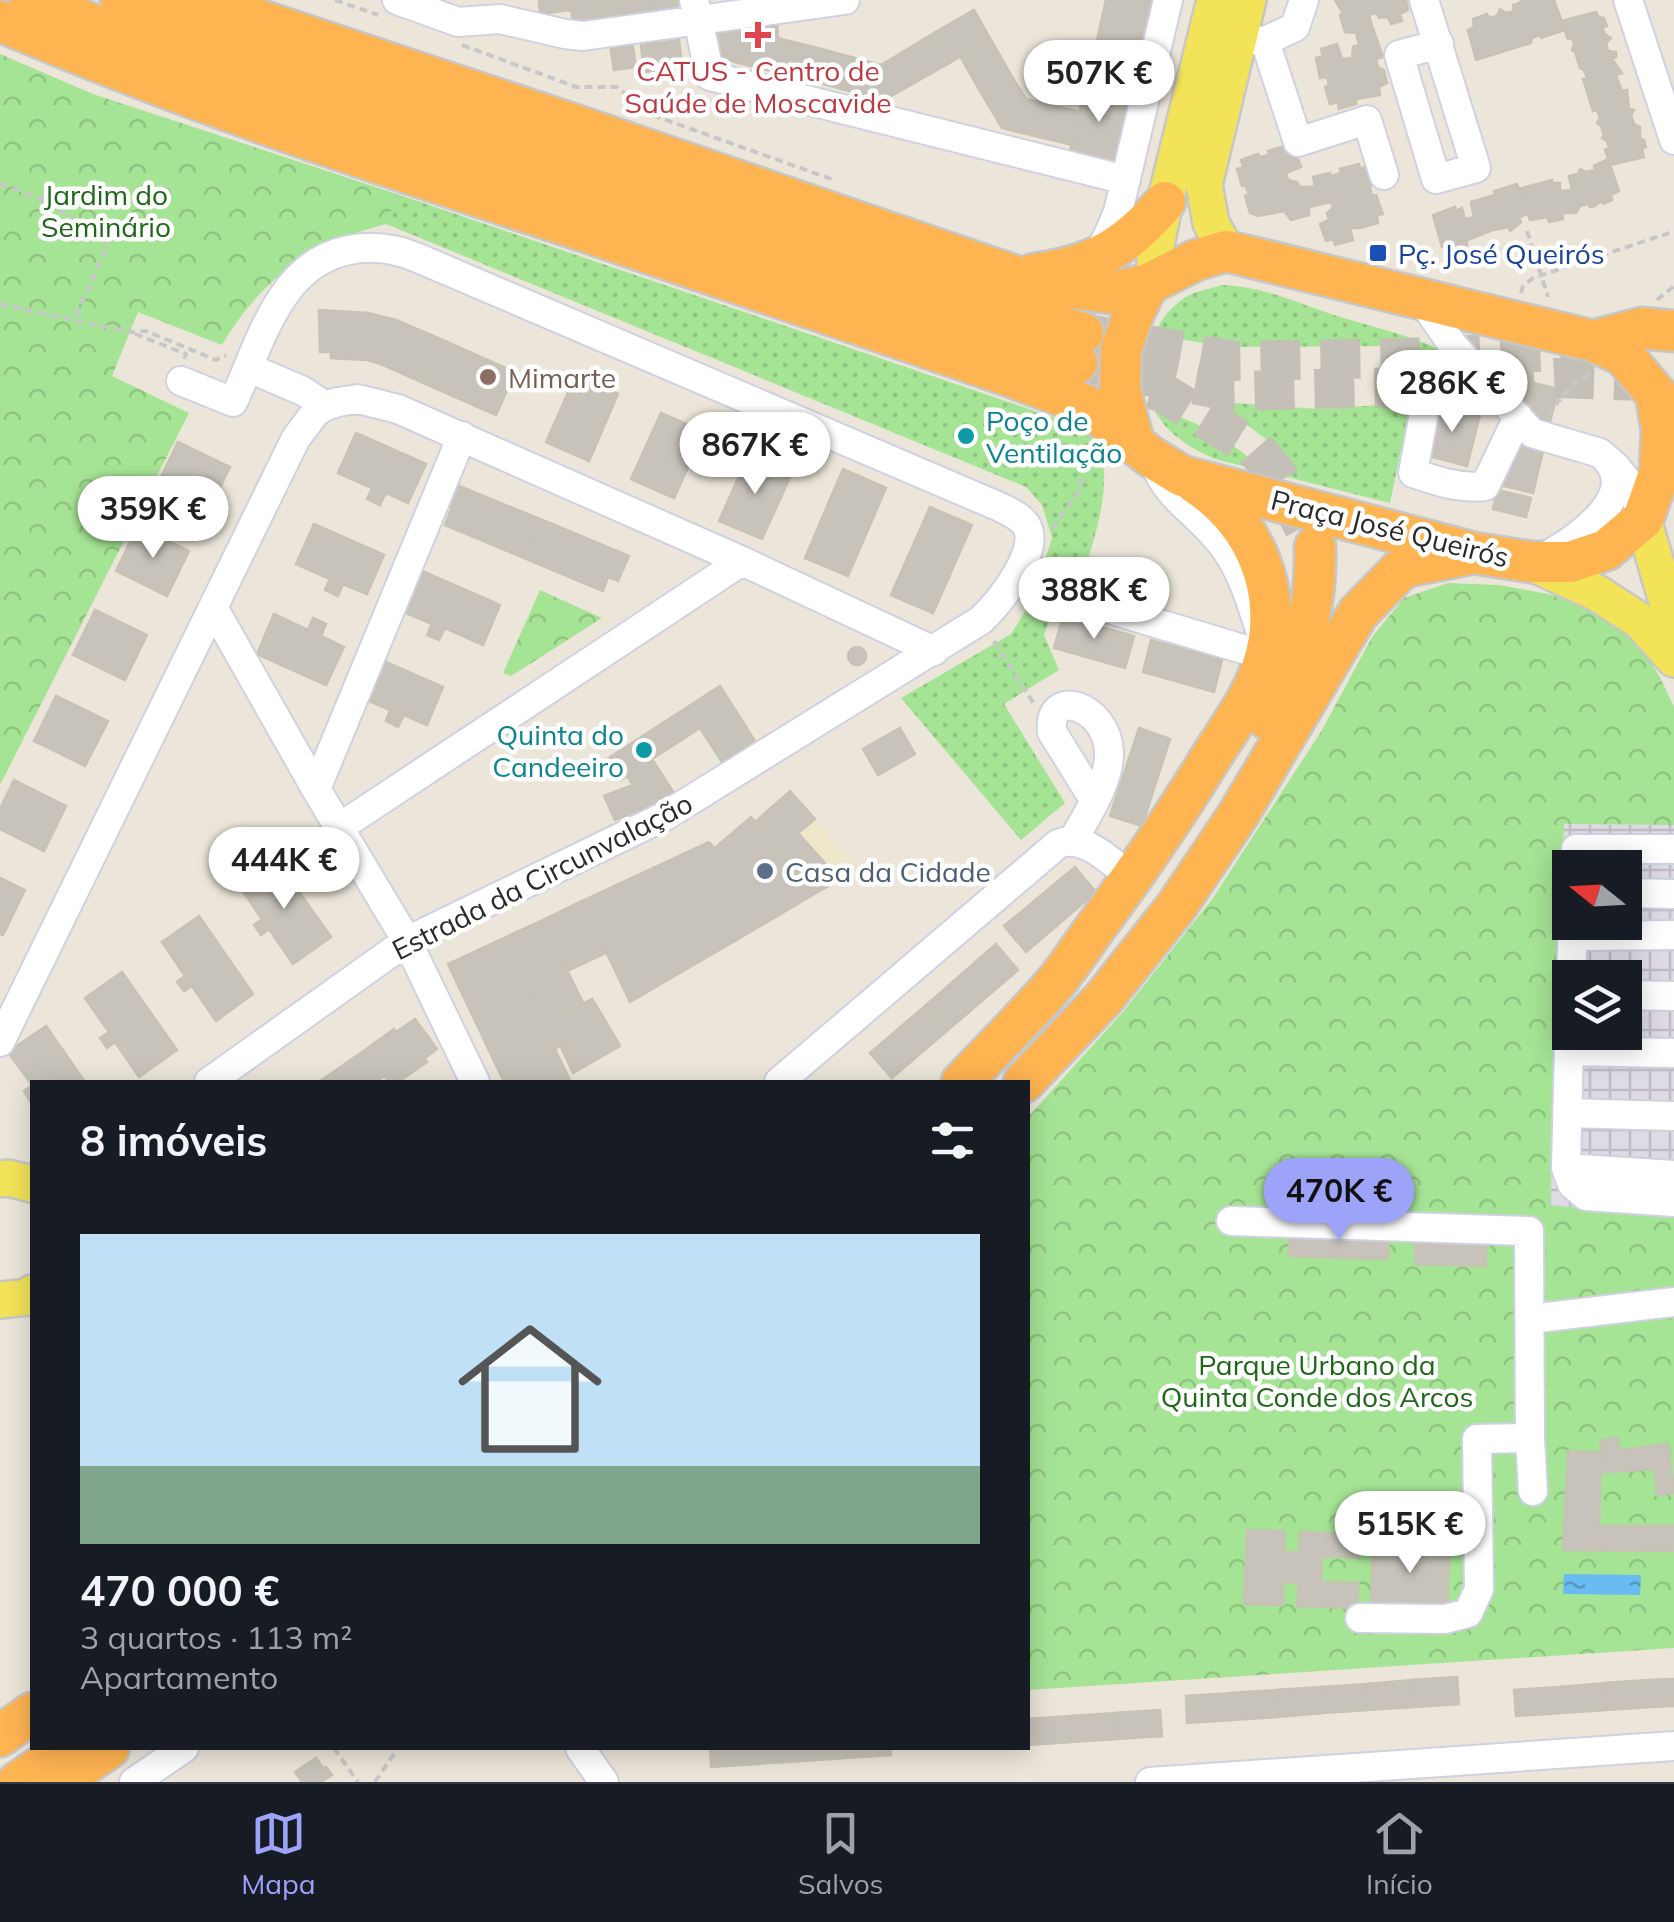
<!DOCTYPE html>
<html lang="pt">
<meta charset="utf-8">
<style>
:root{--surface:#171b24;--page:#20242c;--text:#f1f3f6;--muted:#9ea1a6;--line:#363941;--accent:#9da3f9}
body{margin:0;font-family:Mulish,sans-serif;background:var(--page);color:var(--text);height:100vh;display:flex;flex-direction:column;font-size:38px;white-space:nowrap}
*{box-sizing:border-box;margin:0}
p{font-size:32px;color:var(--muted)}
.icon{flex:none;width:55px;height:55px;fill:none;stroke:currentColor;stroke-width:2;stroke-linecap:round;stroke-linejoin:round}
.map{position:relative;flex:1;overflow:hidden}
.details{position:absolute;left:30px;top:1080px;width:1000px;height:670px;display:flex;flex-direction:column;background:var(--surface);border-radius:0px;box-shadow:0 5px 25px #0003}
.details>*{flex:none}
.needle{width:65px;rotate:288deg}
.tools{position:absolute;left:1552px;top:850px;display:grid;gap:20px}
.tools a{display:grid;place-items:center;width:90px;height:90px;border-radius:0px;background:var(--surface);box-shadow:0 5px 25px #0003;font-size:50px}
.price{position:absolute;translate:-50% -85px;padding:0 22px;border-radius:35px;background:#fff;color:#222;font-size:32px;line-height:65px;filter:drop-shadow(0 2px 5px #0008)}
.price::after{content:'';position:absolute;left:50%;top:60px;width:30px;height:22px;margin-left:-15px;background:inherit;clip-path:polygon(0 0,100% 0,50% 100%)}
.price.current{background:var(--accent);color:#111}
ul{padding:0;list-style:none}
li{display:grid;align-content:center;gap:20px;height:530px;padding:0 50px}
li+li{border-top:2px solid var(--line)}
li span{display:grid;place-items:center;height:310px;border-radius:0px;color:#555}
li>.icon{margin-inline-start:auto}
span .icon{width:180px;height:180px;fill:#fffc;stroke-width:1}
li b{font-size:42px}
h2{display:flex;justify-content:space-between;align-items:center;height:120px;padding:0 50px;font-size:42px}
.tab-bar{display:flex;justify-content:space-around;align-items:center;height:140px;border-top:2px solid var(--line);background:var(--surface);font-size:28px;color:var(--muted)}
.tab-bar a{display:grid;justify-items:center;gap:5px}
.tab-bar .current{color:var(--accent)}
.map>svg:first-child{display:block}
.industrial{fill:url(#industrial-grid);fill-rule:evenodd}
.education{fill:#eee7c9}
.grass{fill:url(#grass-dots);fill-rule:evenodd}
.forest{fill:url(#forest-crowns)}
.water{fill:url(#water-ripples)}
.building{fill:#c7c3ba;stroke:#c7c3b4;stroke-width:2.5}
.lines{fill:none;stroke-linecap:round;stroke-linejoin:round}
.highway-tunnel{stroke:#c5c0b7;stroke-width:40;stroke-dasharray:40 20;stroke-linecap:butt}
.minor-casing{stroke:#cfd1e2;stroke-width:32}
.major-casing{stroke:#c7c7c7;stroke-width:40}
.highway-casing{stroke:#c7c7c7;stroke-width:45}
.path{stroke:#c7c7c7;stroke-width:4;stroke-dasharray:8 5;stroke-linecap:butt}
.minor{stroke:#fff;stroke-width:28}
.major{stroke:#f3e358;stroke-width:35}
.highway{stroke:#ffb452;stroke-width:40}
.health-dot{fill:#e0444e;stroke:#fff;stroke-width:4}
.transit-dot{fill:#1a4fb4;stroke:#fff;stroke-width:4}
.education-dot{fill:#8d6e63;stroke:#fff;stroke-width:4}
.culture-dot{fill:#0f9aa8;stroke:#fff;stroke-width:4}
.service-dot{fill:#5c6f8a;stroke:#fff;stroke-width:4}
.labels{text-anchor:middle;dominant-baseline:central;stroke-width:9;stroke-linejoin:round;paint-order:stroke}
.health-label{font-size:28px;fill:#be3a42;stroke:#fff}
.park-label{font-size:28px;fill:#1e6718;stroke:#fff}
.transit-label{font-size:28px;fill:#164399;stroke:#fff;text-anchor:start}
.education-label{font-size:28px;fill:#785e54;stroke:#fff;text-anchor:start}
.culture-label{font-size:28px;fill:#0d838f;stroke:#fff;text-anchor:start}
.street-label{font-size:28px;fill:#292929;stroke:#fff}
.service-label{font-size:28px;fill:#4e5e75;stroke:#fff;text-anchor:start}
</style>
<div class="map">
<svg width="1674" height="1782" viewBox="0 0 1674 1782">
<defs>
<pattern id="industrial-grid" width="8" height="8" patternUnits="userSpaceOnUse" patternTransform="scale(2.5)"><rect width="8" height="8" fill="#dfdbe4"/><path d="M0 4h8M4 0v8" fill="none" stroke="#bfbcc4"/></pattern>
<pattern id="grass-dots" width="8" height="8" patternUnits="userSpaceOnUse" patternTransform="scale(2.5)"><rect width="8" height="8" fill="#a6e495"/><path d="M2 2h.1M6 6h.1" fill="none" stroke="#8fc480" stroke-width="1.8" stroke-linecap="round"/></pattern>
<pattern id="forest-crowns" width="20" height="18" patternUnits="userSpaceOnUse" patternTransform="scale(2.5)"><rect width="20" height="18" fill="#a6e495"/><path d="M2 6a3 3 0 1 1 6 0M12 15a3 3 0 1 1 6 0" fill="none" stroke="#8fc480"/></pattern>
<pattern id="water-ripples" width="26" height="14" patternUnits="userSpaceOnUse" patternTransform="scale(2.5)"><rect width="26" height="14" fill="#6abbf1"/><path d="M2 4q2-2 4 0t4 0M15 11q2-2 4 0t4 0" fill="none" stroke="#5798c3"/></pattern>
</defs>
<rect width="100%" height="100%" fill="#ece6da"/>
<path class="industrial" d="M1564 824 1674 825V1217L1550 1206ZM1570 868H1625V922H1570ZM1570 978H1625V1032H1570Z"/>
<path class="education" d="M790 791 858 869 816 893 755 822Z"/>
<path class="grass" d="M397 194 1091 430C1120 469 1094 540 1081 581L1065 576 1044 635 1059 670 1004 704 1065 803 1021 840 901 698 1011 634 1034 597 1052 537 1042 505 1026 487 386 224Z
M1222 285C1265 287 1294 302 1334 315 1371 327 1409 334 1444 352L1421 367 1416 377 1390 503 1215 459C1166 438 1136 406 1150 349 1155 327 1166 311 1184 298 1195 291 1210 289 1222 285ZM1173 338 1227 347 1400 346 1410 403 1318 409 1221 402 1219 408 1239 419 1267 440 1251 459 1213 431 1157 407Z"/>
<path class="forest" d="M0 54 93 94 397 194 386 224C312 243 261 278 222 345L138 312 112 376 189 413 0 785Z
M1448 583 1500 585 1553 595 1597 613 1641 647 1660 677 1674 707V825L1564 824 1550 1205 1674 1217V1648L1028 1690V1117L1122 1013 1213 898 1322 730 1372 637 1404 598Z
M540 590 602 618 511 676 503 673Z"/>
<path class="water" d="M1564 1574 1641 1575 1640 1595 1563 1594Z"/>
<path class="building" d="M539 0H570L571 10 540 14Z
M570 0H596L598 19 573 22Z
M596 0H623L625 15 598 19Z
M623 0H651L653 12 625 15Z
M651 0H680L681 8 653 12Z
M1106 0H1152L1138 59 1095 49Z
M1335 0H1406L1408 10 1400 14 1402 21 1391 24 1388 17 1379 18 1377 13 1369 15 1372 26 1356 33 1345 32 1340 15 1343 14Z
M1521 0H1554L1565 30 1541 38 1540 35 1532 38 1531 43 1476 60 1468 30 1474 27 1473 19 1487 14 1489 18 1497 16 1500 9 1506 13 1514 11 1513 5 1520 3Z
M974 10 990 38 951 62 934 33Z
M1596 12 1599 17 1604 18 1607 26 1602 27 1605 34 1611 38 1606 43 1608 51 1616 52V57L1612 59 1622 73 1616 75 1618 81 1587 92 1583 79 1587 78 1584 70 1580 68 1575 52 1572 50 1574 44 1572 38 1568 39 1561 21Z
M777 25 778 38 789 41 780 73 743 64 748 45 746 29Z
M1372 26 1383 57 1376 59 1378 67 1384 70 1387 83 1379 87 1380 95 1356 99V104L1339 109 1338 102 1330 104 1325 87 1329 85 1327 77 1320 78 1316 58 1323 56 1321 49 1337 44 1342 59 1352 58 1353 47 1359 45 1356 33Z
M746 29 748 45 743 64 715 57 712 33Z
M934 33 951 62 914 83 898 55Z
M990 38 1014 80 984 98 960 56Z
M679 40 682 67 644 72 641 45Z
M632 41 636 67 614 70 610 44Z
M789 41 825 50 816 82 780 73Z
M1095 49 1138 59 1128 98 1085 88Z
M825 50 862 60 853 92 816 82Z
M898 55 914 83 886 99 853 92 862 60 881 65Z
M1014 80 1026 99 1039 102 1031 135 1002 128 984 98Z
M1618 81 1622 91 1627 90 1629 109 1634 110 1631 116 1634 124 1640 127V139L1644 140 1646 147 1642 149 1644 157 1610 165 1605 150 1609 148 1607 141 1602 138 1604 135 1601 126 1597 123 1600 118 1597 110 1593 111 1587 92Z
M1085 88 1128 98 1113 161 1070 151Z
M1039 102 1080 112 1072 145 1031 135Z
M1287 145 1295 150 1301 167 1286 173 1288 180 1297 182 1300 187H1308L1313 206 1309 207V215L1291 220 1284 211 1258 216 1250 213 1245 196 1249 194 1245 185 1242 186 1237 169 1243 167 1241 160 1258 154 1260 157 1269 155 1268 151Z
M1608 159 1619 191 1611 195 1612 200 1603 204 1601 201 1595 206 1590 207 1588 204 1580 206 1576 213H1562L1563 219 1549 222 1547 217 1530 220 1519 189 1552 180 1553 183H1560V191L1572 190 1569 176 1578 174 1580 169 1586 172 1595 170 1594 166Z
M1359 164 1360 169 1368 166 1374 183 1370 186 1372 196 1376 195 1383 214 1377 215 1378 223 1360 228H1350L1353 240 1335 245 1333 239 1326 241 1320 224 1329 220 1327 213 1333 208 1331 202 1313 206 1308 187 1315 186 1313 177 1330 173 1331 176 1341 173 1340 169Z
M1517 184 1528 214 1519 217 1521 222 1510 231 1509 227 1493 230 1467 240V245L1452 249 1451 244 1442 247 1433 215 1455 207 1456 211 1462 208 1465 219 1474 217 1471 202 1495 195 1494 191Z
M319 310 368 313 396 320 438 338 419 381 381 364 367 360 331 358V352H320Z
M438 338 515 372 496 415 419 381Z
M576 375 618 394 589 461 546 442Z
M1526 381 1558 389 1533 493 1501 485Z
M1437 404 1480 415 1467 466 1425 455Z
M661 413 704 432 674 498 631 479Z
M957 436a9 9 0 1 1 18 0a9 9 0 1 1-18 0Z
M356 433 426 464 408 503 386 493 380 505 367 499 372 488 338 473Z
M178 442 230 467 208 512 156 487Z
M749 454 792 473 762 539 719 521Z
M843 469 886 488 848 576 805 558Z
M452 483 540 519 524 558 445 525 452 507 443 503Z
M1497 490 1531 498 1526 517 1493 509Z
M930 507 972 525 933 613 891 595Z
M540 519 629 556 618 581 608 577 603 591 524 558Z
M314 524 384 555 367 594 343 584 338 596 325 590 330 579 296 564Z
M138 526 189 551 167 596 116 571Z
M415 568 500 605 483 645 445 628 439 640 427 635 432 624 397 609Z
M95 610 147 635 125 680 73 655Z
M274 614 308 630 313 618 326 624 321 636 344 647 326 685 257 654Z
M1063 616 1134 636 1125 668 1054 648Z
M1151 640 1222 660 1214 692 1143 672Z
M848 656a9 9 0 1 1 18 0a9 9 0 1 1-18 0Z
M379 659 443 687 427 725 404 715 398 727 386 721 390 710 362 698Z
M720 686 755 741 722 762 700 728 652 759 674 793 648 809 647 808 615 820 604 796 633 785 627 776 621 780 607 759Z
M56 696 108 721 85 766 34 741Z
M900 728 915 754 878 775 863 749Z
M1139 728 1170 739 1142 826 1110 816Z
M14 780 66 806 44 851 0 829V809Z
M790 791 815 819 798 833 840 880 816 893 755 822Z
M751 817 816 893 774 918 715 848Z
M709 842 774 918 630 1002 582 901Z
M276 859 331 937 293 964 269 929 261 935 254 925 262 919 239 886Z
M1075 867 1096 892 1026 952 1004 926Z
M0 878 25 890 3 935 0 934Z
M582 901 606 953 567 971 543 920Z
M199 916 253 994 216 1021 192 986 184 991 177 982 185 976 162 942Z
M543 920 583 1003 542 1023 502 939Z
M502 939 542 1023 571 1082H504L448 964Z
M996 944 1018 970 948 1030 926 1005Z
M122 972 177 1050 139 1077 115 1042 107 1048 100 1038 109 1032 85 998Z
M592 999 605 1020 555 1049 542 1023Z
M926 1005 948 1030 892 1078 870 1053Z
M415 1019 437 1049 425 1058 427 1062 398 1082H389L365 1050 394 1029 396 1032Z
M605 1020 620 1046 573 1073 560 1045Z
M46 1026 85 1082H32V1100L30 1101 24 1091 32 1085 8 1052Z
M365 1050 384 1076 376 1082H319Z
M1290 1227 1389 1231 1388 1259 1289 1256Z
M1416 1232 1487 1234 1486 1266 1415 1264Z
M1618 1438 1619 1450 1668 1444 1674 1493 1657 1495 1654 1469 1600 1473 1601 1440Z
M1568 1451 1601 1453 1599 1526H1674V1551L1563 1550Z
M1247 1530 1285 1531 1284 1552H1299L1300 1532 1359 1534V1558L1322 1556 1321 1582 1358 1583 1357 1608 1297 1606 1298 1583 1283 1582V1605L1244 1604Z
M1373 1538 1450 1540 1447 1614 1371 1611Z
M1457 1677 1459 1704 1414 1707 1412 1680Z
M1674 1679V1706L1651 1707 1649 1680Z
M1412 1680 1414 1707 1368 1710 1367 1684Z
M1649 1680 1651 1707 1606 1710 1604 1683Z
M1604 1683 1606 1710 1561 1713 1559 1687Z
M1367 1684 1368 1710 1323 1713 1321 1687Z
M1321 1687 1323 1713 1278 1717 1276 1690Z
M1559 1687 1561 1713 1516 1716 1514 1690Z
M1276 1690 1278 1717 1233 1720 1231 1693Z
M1231 1693 1233 1720 1187 1723 1186 1696Z
M1160 1710 1162 1736 1117 1739 1115 1713Z
M1115 1713 1117 1739 1072 1742 1070 1716Z
M1070 1716 1072 1742 1028 1745V1719Z
M710 1748H755L756 1764 711 1767Z
M755 1748H800L801 1761 756 1764Z
M800 1748H846V1758L801 1761Z
M846 1748H891V1755L846 1758Z
M316 1758 324 1769 326 1767 332 1775 321 1782H302L295 1772Z"/>
<g class="lines">
<path class="highway-tunnel" d="M1083 333 1234 361 1402 358 1577 350
M1077 363 1230 391 1403 387 1557 378 1674 382
M1152 389 1163 393 1255 449 1276 473 1304 527"/>
<g class="minor-casing">
<path id="minor" d="M397 0 458 22 500 19 565 34 583 36 845 0
M694 0 710 76 1126 180
M1424 0 1476 168 1436 179 1399 55 1439 44
M1628 0 1674 140
M1250 40 1265 41 1295 27 1304 0
M1265 41 1298 142 1367 120 1384 175
M1095 257 1107 238 1118 212 1168 0
M1421 299 1452 344 1532 433 1600 453 1616 467 1632 487 1643 519
M249 368 303 391 325 406
M1479 374 1437 380 1425 408 1413 473C1436 481 1460 489 1485 486L1518 417
M181 381 233 402C250 366 263 323 287 291 319 247 370 238 418 258L1000 507C1009 512 1020 516 1026 525 1042 550 999 603 981 620L665 816 407 941 209 1082
M1152 458C1167 498 1190 507 1216 537 1239 562 1250 598 1260 630
M1546 556C1574 541 1641 496 1606 459
M1086 602 1266 656
M214 609 316 789 407 941 475 1082
M316 789 462 436
M340 827 742 561
M1073 840C1087 815 1110 781 1109 752 1107 705 1047 686 1052 732L1095 801
M1575 868 1576 849H1674
M1625 893 1674 894
M1573 936 1674 935
M1571 978 1573 922
M1625 995 1674 996
M1570 1007 1566 1168 1572 1184 1586 1196 1674 1202
M0 1042 296 438 315 413 325 406 338 402 358 399 398 409 742 561 934 651
M1569 1051 1674 1053
M779 1082 1058 844C1084 833 1112 863 1132 878
M1567 1113 1674 1116
M1566 1168 1674 1175
M1231 1221 1529 1231 1530 1438 1477 1439 1479 1589 1468 1613 1445 1619 1360 1618
M1530 1319 1674 1302
M1530 1438 1533 1491
M580 1748 604 1782
M134 1782 184 1748
M1150 1782 1674 1746"/>
</g>
<g class="major-casing">
<path id="major" d="M1226 251 1211 223 1204 185 1248 0
M1154 281 1156 245 1165 202 1215 0
M1643 519 1674 626
M1532 563 1597 593 1640 621 1674 659
M0 1179 8 1178 32 1184
M0 1300 27 1297 32 1293"/>
</g>
<g class="highway-casing">
<path id="highway" d="M30 0 197 65 309 105 729 247 954 326 1077 363
M121 0 241 46 966 296 1083 333
M199 0 575 125 1015 276 1046 284 1110 293 1148 284
M0 21C186 101 379 164 572 227 716 275 860 325 1004 374L1086 405 1151 457 1182 476 1474 553 1531 562H1570L1606 550 1643 519 1660 471 1662 430 1656 394 1623 355 1593 341 1226 251 1196 260 1148 284 1134 312 1121 350 1120 390 1134 444
M1034 274C1093 266 1126 248 1165 202
M1593 341 1642 328 1674 331
M1266 718C1300 658 1317 616 1315 547
M962 1082C993 1049 1026 1017 1056 982 1072 962 1086 940 1101 920 1139 868 1175 816 1208 762 1229 728 1257 692 1266 654 1282 586 1253 521 1195 483
M1024 1082 1103 999 1176 907 1238 815 1358 613 1399 571 1408 566 1465 555
M0 1736 32 1713
M18 1782 68 1748
M59 1782 109 1748"/>
</g>
<path class="path" d="M335 0 378 15
M462 45 576 87H617L652 115 834 180
M0 184 39 198 105 239 107 247 74 320
M1527 231 1548 297
M1521 293 1523 286 1533 278 1669 233
M1657 300 1674 286
M0 304 130 332 146 331 216 360 226 355
M135 334 186 354 184 359
M1547 415 1573 384 1590 374
M1052 529 1079 491 1089 444
M994 641 1034 704
M334 1748 358 1782
M375 1782 398 1748"/>
<use href="#minor" class="minor"/>
<use href="#major" class="major"/>
<use href="#highway" class="highway"/>
</g>
<path class="health-dot" d="M753 20h10v10h10v10h-10v10h-10v-10h-10v-10h10z"/>
<rect class="transit-dot" x="1368" y="243" width="20" height="20" rx="5"/>
<circle class="education-dot" cx="488" cy="377" r="10"/>
<g class="culture-dot">
<circle cx="966" cy="436" r="10"/>
<circle cx="644" cy="750" r="10"/>
</g>
<circle class="service-dot" cx="765" cy="871" r="10"/>
<g class="labels">
<g class="health-label">
<text x="758" y="70">CATUS - Centro de<tspan x="758" dy="32">Saúde de Moscavide</tspan></text>
</g>
<g class="park-label">
<text x="106" y="194">Jardim do<tspan x="106" dy="32">Seminário</tspan></text>
<text x="1317" y="1364">Parque Urbano da<tspan x="1317" dy="32">Quinta Conde dos Arcos</tspan></text>
</g>
<g class="transit-label">
<text x="1398" y="253">Pç. José Queirós</text>
</g>
<g class="education-label">
<text x="508" y="377">Mimarte</text>
</g>
<g class="culture-label">
<text x="986" y="420">Poço de<tspan x="986" dy="32">Ventilação</tspan></text>
<text x="624" y="734" text-anchor="end">Quinta do<tspan x="624" dy="32">Candeeiro</tspan></text>
</g>
<g class="street-label">
<text transform="translate(1390 528) rotate(14)">Praça José Queirós</text>
<text transform="translate(542 876) rotate(-27)">Estrada da Circunvalação</text>
</g>
<g class="service-label">
<text x="785" y="871">Casa da Cidade</text>
</g>
</g>
</svg>
<div class="tools">
<a><svg class="needle" viewBox="-14 -14 28 28"><path d="M0-13l5 13h-10z" fill="#e53935"/><path d="M0 13l5-13h-10z" fill="#9ea1a6"/></svg></a>
<a><svg class="icon" aria-label="layers" viewBox="0 0 24 24"><path d="M12 4l9 5-9 5-9-5zM3 14l9 5 9-5"/></svg></a>
</div>
<b class="price" style="left:1099px;top:125px">507K €</b>
<b class="price" style="left:1452px;top:435px">286K €</b>
<b class="price" style="left:755px;top:497px">867K €</b>
<b class="price" style="left:153px;top:561px">359K €</b>
<b class="price" style="left:1094px;top:642px">388K €</b>
<b class="price" style="left:284px;top:912px">444K €</b>
<b class="price current" style="left:1339px;top:1243px">470K €</b>
<b class="price" style="left:1410px;top:1576px">515K €</b>
<section class="details">
<h2>8 imóveis<svg class="icon" aria-label="filters" viewBox="0 0 24 24"><path d="M4 7h16M4 17h16"/><circle cx="9" cy="7" r="2"/><circle cx="15" cy="17" r="2"/></svg></h2>
<ul>
<li><span style="background:linear-gradient(#bfe0f5 75%,#7fa58c 0)"><svg class="icon" aria-label="home" viewBox="0 0 24 24"><path d="M3 11l9-7 9 7M6 9v11h12V9"/></svg></span><div><b>470 000 €</b><p>3 quartos · 113 m²</p><p>Apartamento</p></div></li>
</ul>
</section>
</div>
<nav class="tab-bar">
<a class="current"><svg class="icon" aria-label="map" viewBox="0 0 24 24"><path d="M3 6l6-2 6 2 6-2v14l-6 2-6-2-6 2zM9 4v14M15 6v14"/></svg>Mapa</a>
<a><svg class="icon" aria-label="saved" viewBox="0 0 24 24"><path d="M7 4h10v16l-5-4-5 4z"/></svg>Salvos</a>
<a><svg class="icon" aria-label="home" viewBox="0 0 24 24"><path d="M3 11l9-7 9 7M6 9v11h12V9"/></svg>Início</a>
</nav>
